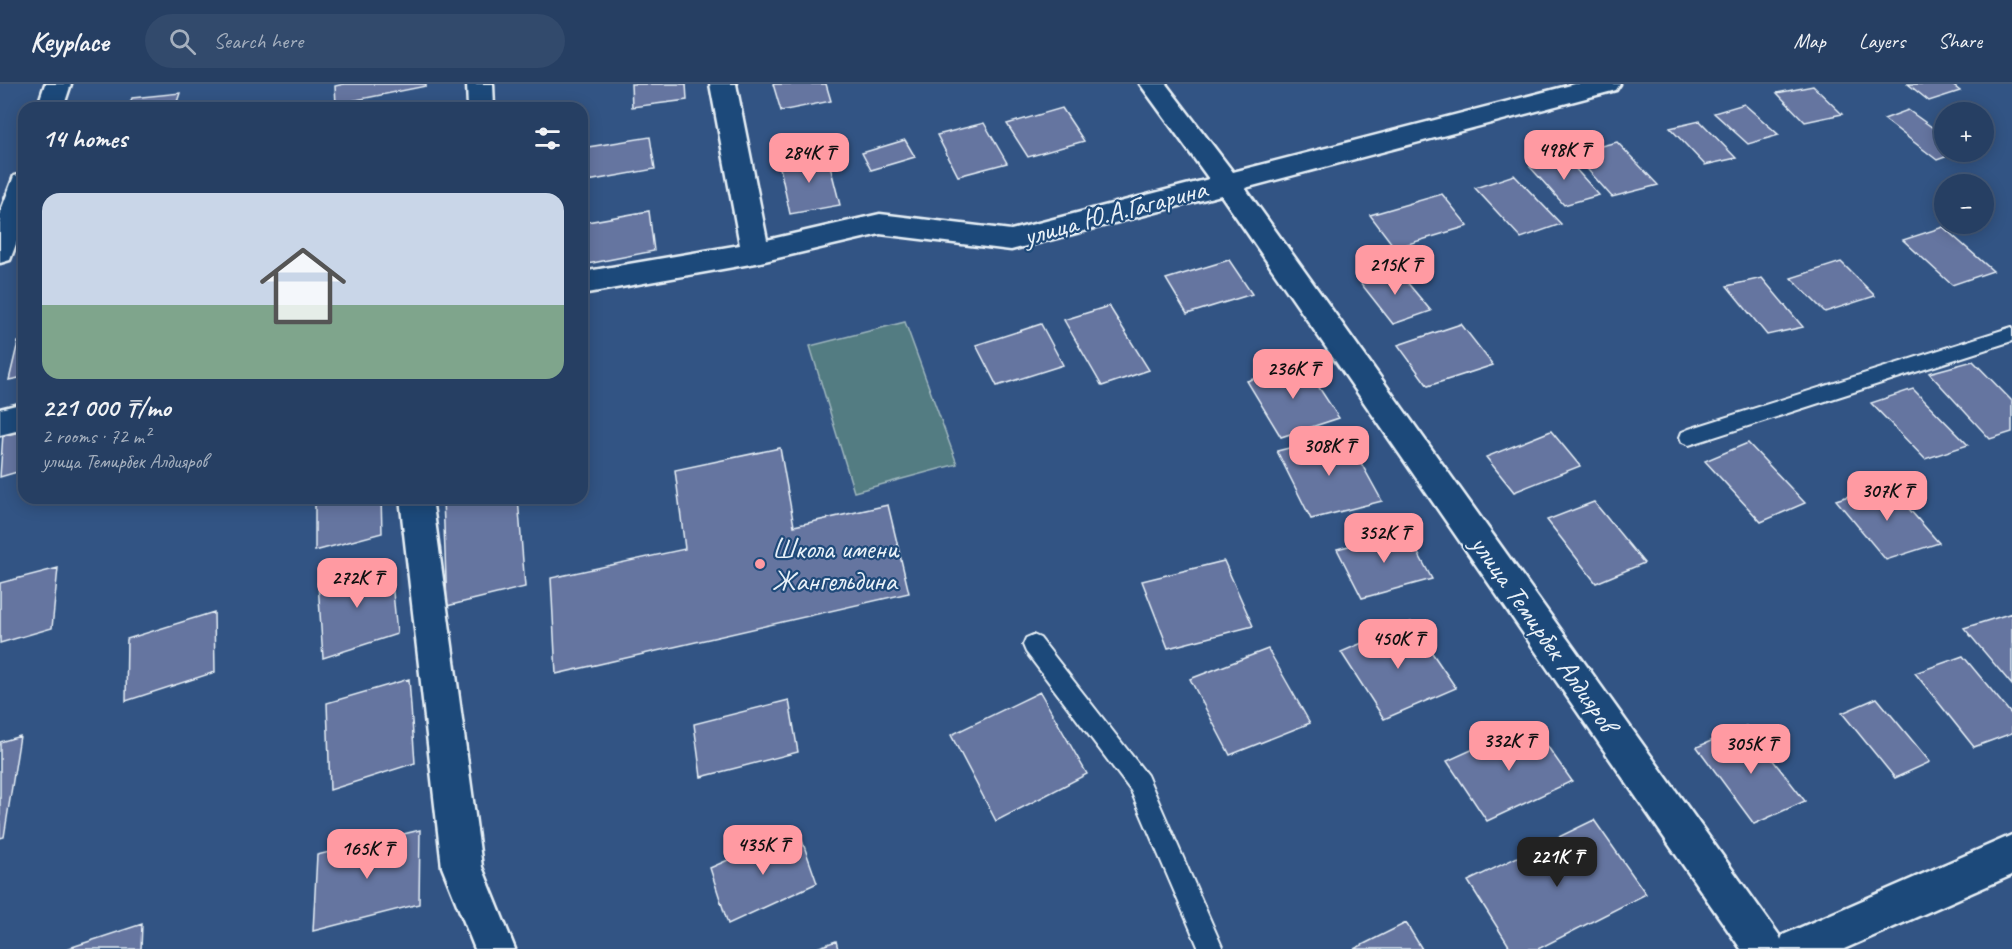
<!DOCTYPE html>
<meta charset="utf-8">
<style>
:root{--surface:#263f63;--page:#324a6c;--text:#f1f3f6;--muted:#a4afbe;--line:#425878;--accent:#ff9aa2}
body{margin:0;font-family:Caveat,sans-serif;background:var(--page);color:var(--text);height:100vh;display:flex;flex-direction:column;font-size:22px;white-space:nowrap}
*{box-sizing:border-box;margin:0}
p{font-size:20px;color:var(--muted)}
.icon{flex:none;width:33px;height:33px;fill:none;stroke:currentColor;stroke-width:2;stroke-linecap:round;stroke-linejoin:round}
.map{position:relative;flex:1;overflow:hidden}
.side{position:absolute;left:18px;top:18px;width:570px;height:402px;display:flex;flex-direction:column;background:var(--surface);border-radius:18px;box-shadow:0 3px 15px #0003,0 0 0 2px var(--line)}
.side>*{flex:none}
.buttons{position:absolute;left:1934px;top:18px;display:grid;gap:12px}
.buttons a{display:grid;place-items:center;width:60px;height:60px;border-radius:50%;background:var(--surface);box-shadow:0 3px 15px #0003,0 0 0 2px var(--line);font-size:30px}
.price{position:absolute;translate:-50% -51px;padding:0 14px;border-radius:12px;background:var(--accent);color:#111;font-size:20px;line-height:39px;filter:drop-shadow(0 2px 3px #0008)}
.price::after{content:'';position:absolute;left:50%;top:36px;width:18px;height:14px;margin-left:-9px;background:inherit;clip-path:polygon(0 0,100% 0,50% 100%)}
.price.on{background:#222;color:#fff}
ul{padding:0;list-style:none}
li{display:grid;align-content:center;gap:12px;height:318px;padding:0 24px}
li+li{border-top:2px solid var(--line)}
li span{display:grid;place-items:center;height:186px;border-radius:18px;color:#555}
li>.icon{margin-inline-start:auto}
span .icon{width:108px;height:108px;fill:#fffc;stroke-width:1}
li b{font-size:26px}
h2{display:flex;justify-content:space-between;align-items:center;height:72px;padding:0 24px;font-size:26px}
header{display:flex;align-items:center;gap:36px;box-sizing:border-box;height:84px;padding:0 30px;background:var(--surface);border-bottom:2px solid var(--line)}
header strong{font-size:28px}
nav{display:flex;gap:33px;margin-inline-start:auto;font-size:21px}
.search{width:420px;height:54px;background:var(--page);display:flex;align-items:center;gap:15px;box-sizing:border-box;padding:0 21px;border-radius:33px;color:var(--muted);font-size:22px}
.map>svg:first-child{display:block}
.green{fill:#537b82;stroke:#9eb6bd;stroke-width:1.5}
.building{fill:#6574a0;stroke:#e8f1f8;stroke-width:1.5}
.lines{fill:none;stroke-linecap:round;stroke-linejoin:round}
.service-casing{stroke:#e8f1f8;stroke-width:4}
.minor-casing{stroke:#e8f1f8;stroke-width:5}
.tertiary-casing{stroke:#e8f1f8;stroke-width:5}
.service{fill:#1f4a7a;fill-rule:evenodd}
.minor{fill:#1f4a7a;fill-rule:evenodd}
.tertiary{fill:#1f4a7a;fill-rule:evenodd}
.poi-dot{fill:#ff9aa2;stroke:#1f4a7a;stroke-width:2}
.labels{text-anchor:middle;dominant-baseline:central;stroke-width:4.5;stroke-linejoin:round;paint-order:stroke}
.street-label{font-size:28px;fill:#e8f1f8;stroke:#1f4a7a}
.poi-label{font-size:28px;fill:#e8f1f8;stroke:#1f4a7a;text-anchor:start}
</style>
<header>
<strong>Keyplace</strong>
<div class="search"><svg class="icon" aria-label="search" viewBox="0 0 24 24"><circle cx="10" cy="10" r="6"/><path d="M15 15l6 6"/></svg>Search here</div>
<nav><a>Map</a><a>Layers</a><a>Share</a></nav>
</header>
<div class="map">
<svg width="2012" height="865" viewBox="0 0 2012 865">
<rect width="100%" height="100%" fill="#325484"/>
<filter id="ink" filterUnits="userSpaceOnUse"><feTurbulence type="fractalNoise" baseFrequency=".0167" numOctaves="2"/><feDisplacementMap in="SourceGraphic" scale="12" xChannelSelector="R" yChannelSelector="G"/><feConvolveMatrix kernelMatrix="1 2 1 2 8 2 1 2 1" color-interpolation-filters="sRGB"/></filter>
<g filter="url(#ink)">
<path class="green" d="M905 238 957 380 854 408 810 262Z"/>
<path class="building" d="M344 0H426V2L336 20 335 2Z
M631 0H686L687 16 632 23Z
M773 0H826L831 17 781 27Z
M1908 0H1951L1960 7 1929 17Z
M1813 2 1842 30 1805 38 1777 9Z
M180 9 175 24H128L132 14Z
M1744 20 1779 51 1748 60 1714 29Z
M1062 24 1084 57 1028 73 1007 40Z
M1908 26 1944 52V68H1959L1937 76 1884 35Z
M1700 37 1736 74 1705 81 1670 44Z
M984 39 1007 79 958 92 937 51Z
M650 53 655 85 582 98V64Z
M905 56 915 73 871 86 862 69Z
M1617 58 1658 101 1612 113 1573 69Z
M827 70 840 121 790 130 779 79Z
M1565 73 1599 111 1564 121 1530 83Z
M1514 91 1561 140 1521 154 1475 104Z
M1442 110 1468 142 1395 164 1370 131Z
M649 127 654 167 582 181V139Z
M1943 143 1993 187 1952 201 1903 156Z
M1229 176 1252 210 1187 230 1166 195Z
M1841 178 1875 212 1825 228 1791 194Z
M1396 185 1431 227 1393 240 1359 197Z
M1762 194 1803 243 1767 251 1727 202Z
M1109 222 1149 286 1102 302 1064 236Z
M1041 240 1063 281 997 302 976 261Z
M1461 240 1493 281 1428 302 1398 261Z
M24 257V293L9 296 18 258Z
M1973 277 2012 317V348L1990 355 1929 289Z
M1303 279 1339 334 1281 353 1247 297Z
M1913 305 1968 361 1925 375 1871 319Z
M24 345V386L0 393 3 350Z
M1551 347 1580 382 1514 408 1486 373Z
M1345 350 1382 417 1311 435 1277 367Z
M1748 359 1805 419 1761 438 1705 377Z
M780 364 794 442 888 421 909 509 556 590 551 494 685 465 675 386Z
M1887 400 1939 459 1886 476 1836 416Z
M315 414H381L382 449 315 467Z
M443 414H518L525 503 447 522Z
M1594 418 1644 479 1596 499 1547 436Z
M1406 447 1432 495 1362 514 1337 465Z
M390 477 397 550 323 574 318 499Z
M1224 477 1253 542 1168 564 1142 497Z
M58 484 52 544 0 559V499Z
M214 528 215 588 126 617 127 555Z
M2012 529V601L1964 544Z
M1411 538 1456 604 1384 635 1341 568Z
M1268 565 1310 639 1230 671 1190 595Z
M1963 572 2012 631V649L1974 663 1915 589Z
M409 595 415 679 330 706 327 619Z
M1040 608 1087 690 996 737 951 651Z
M1877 614 1930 678 1895 694 1842 629Z
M789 616 798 668 701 693 694 640Z
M1531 639 1572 697 1487 737 1447 677Z
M1746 642 1805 717 1754 740 1697 663Z
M20 652 4 753 0 754V658Z
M1594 736 1646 810 1538 865H1511L1468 797Z
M798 745 817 799 728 840 710 784Z
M420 746 419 820 313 847 317 771Z
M1406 839 1422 865H1354Z
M142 840 141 865H66Z
M836 857 838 865H814Z"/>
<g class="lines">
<g class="service-casing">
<path id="service" d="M2012 243V257L1689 361 1682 358 1680 353 1682 348 1689 345Z
M1033 551 1040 554 1147 691 1223 865H1199L1131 707 1026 568 1023 561 1026 554Z"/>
</g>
<g class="minor-casing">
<path id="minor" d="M45 0H71L63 24H37Z
M467 0H493L494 24H468Z
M710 0H736L767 156 880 130 1011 146 1209 95 1140 0H1166L1233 88 1575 0H1620L1616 6 1245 104 1779 851 1785 865H1741L1221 111 1011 166 880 150 756 179 582 210V188L740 161Z
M24 90V139L10 176 0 179V129L14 92Z
M24 319V345L0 351V325Z
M400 414H432L482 783 515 865H475L442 783Z"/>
</g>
<g class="tertiary-casing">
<path id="tertiary" d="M2012 751V791L1844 865H1777L1783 851Z"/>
</g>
<use href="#service" class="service"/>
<use href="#minor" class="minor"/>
<use href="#tertiary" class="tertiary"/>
</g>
</g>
<circle class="poi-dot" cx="760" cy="480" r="6"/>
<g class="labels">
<g class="street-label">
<text transform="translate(1115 128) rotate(-15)">улица Ю.А.Гагарина</text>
<text transform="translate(1544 549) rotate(55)">улица Темирбек Алдияров</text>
</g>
<g class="poi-label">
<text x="772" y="464">Школа имени<tspan x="772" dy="32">Жангельдина</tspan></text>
</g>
</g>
</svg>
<div class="buttons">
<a>+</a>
<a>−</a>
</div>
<b class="price" style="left:1564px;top:97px">498K ₸</b>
<b class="price" style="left:809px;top:100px">284K ₸</b>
<b class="price" style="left:1395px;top:212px">215K ₸</b>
<b class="price" style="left:1293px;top:316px">236K ₸</b>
<b class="price" style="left:1329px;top:393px">308K ₸</b>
<b class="price" style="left:1887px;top:438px">307K ₸</b>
<b class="price" style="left:1384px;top:480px">352K ₸</b>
<b class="price" style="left:357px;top:525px">272K ₸</b>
<b class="price" style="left:1398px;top:586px">450K ₸</b>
<b class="price" style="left:1509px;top:688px">332K ₸</b>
<b class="price" style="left:1751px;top:691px">305K ₸</b>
<b class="price" style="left:763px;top:792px">435K ₸</b>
<b class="price" style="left:367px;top:796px">165K ₸</b>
<b class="price on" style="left:1557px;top:804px">221K ₸</b>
<section class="side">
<h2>14 homes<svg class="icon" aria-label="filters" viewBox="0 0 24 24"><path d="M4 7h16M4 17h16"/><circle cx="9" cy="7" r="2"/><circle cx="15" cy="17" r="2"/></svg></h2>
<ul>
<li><span style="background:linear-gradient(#c9d6e8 60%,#7fa58c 0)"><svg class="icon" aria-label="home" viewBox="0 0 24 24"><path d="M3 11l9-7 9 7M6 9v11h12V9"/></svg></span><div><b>221 000 ₸/mo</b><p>2 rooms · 72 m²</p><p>улица Темирбек Алдияров</p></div></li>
</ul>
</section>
</div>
